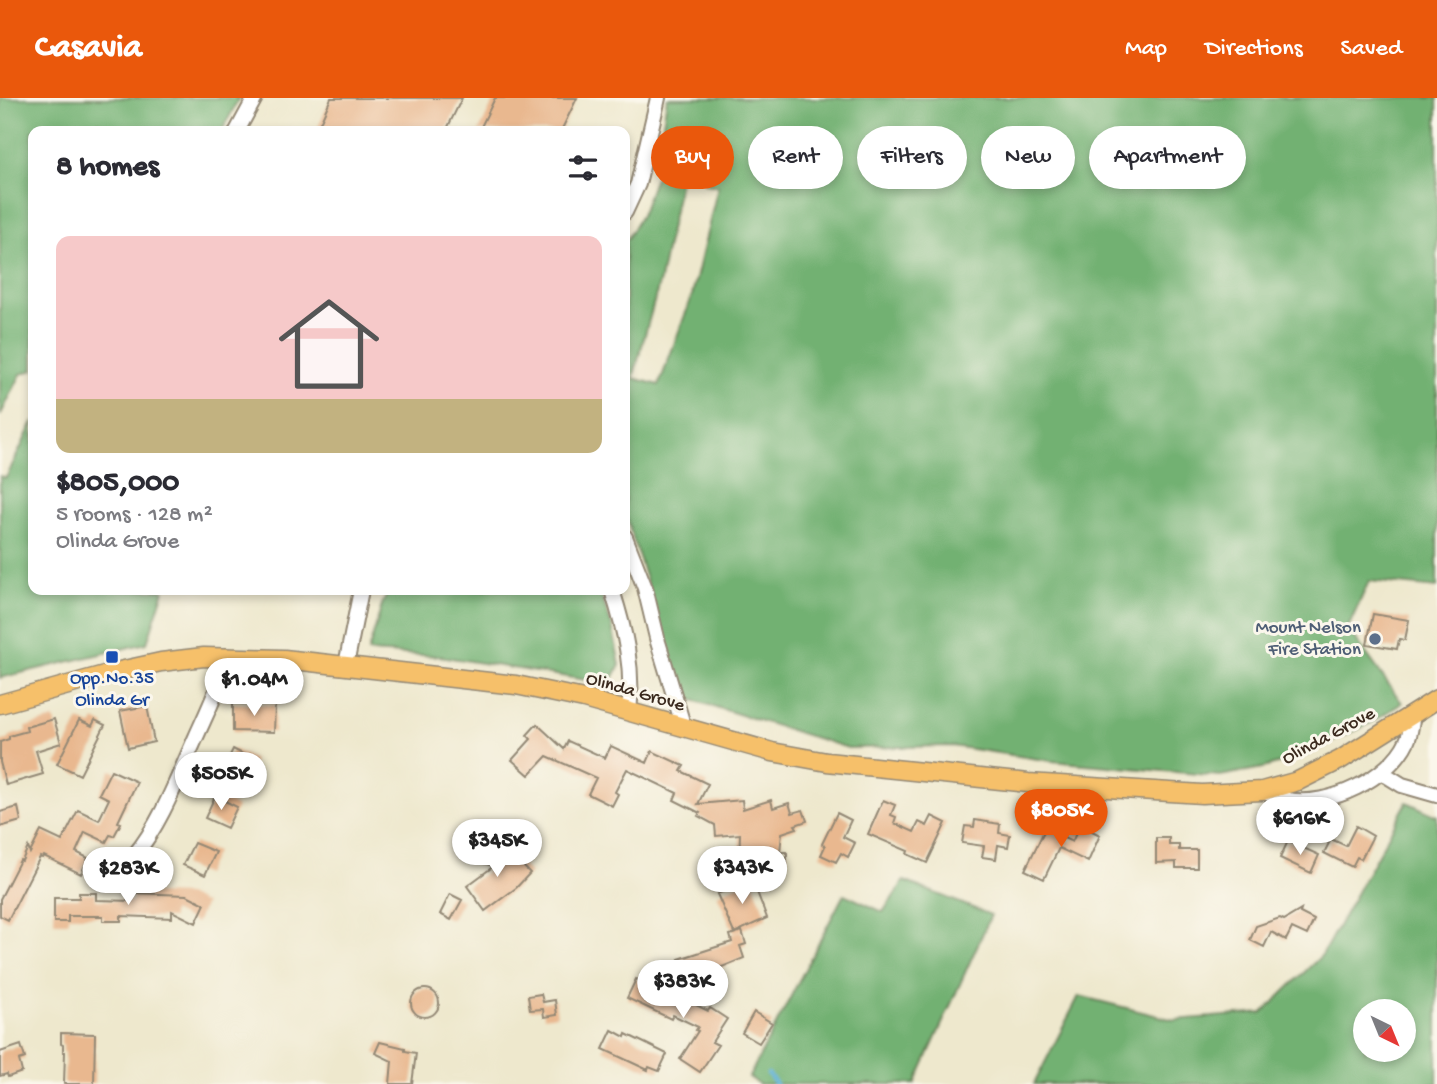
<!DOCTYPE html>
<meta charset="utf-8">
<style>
:root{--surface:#fff;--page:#f2f2f3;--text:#2b2b33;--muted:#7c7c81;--line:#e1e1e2;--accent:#ea580c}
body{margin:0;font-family:"Gochi Hand",sans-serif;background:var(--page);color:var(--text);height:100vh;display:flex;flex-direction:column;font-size:26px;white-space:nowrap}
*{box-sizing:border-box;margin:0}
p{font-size:23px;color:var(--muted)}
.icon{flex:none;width:38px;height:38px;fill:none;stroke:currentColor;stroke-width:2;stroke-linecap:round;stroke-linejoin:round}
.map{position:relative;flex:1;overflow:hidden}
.panel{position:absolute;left:28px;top:28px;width:602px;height:469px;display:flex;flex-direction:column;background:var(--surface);border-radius:14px;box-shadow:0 4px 10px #0003}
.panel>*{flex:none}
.banner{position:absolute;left:651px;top:28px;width:665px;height:63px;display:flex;gap:14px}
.needle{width:46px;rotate:137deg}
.controls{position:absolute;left:1353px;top:901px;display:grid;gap:14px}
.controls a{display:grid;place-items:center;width:63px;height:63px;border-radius:50%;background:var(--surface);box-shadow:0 4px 10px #0003;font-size:35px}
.price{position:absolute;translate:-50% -60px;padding:0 16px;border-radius:24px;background:#fff;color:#222;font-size:23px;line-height:46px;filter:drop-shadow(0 2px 4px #0008)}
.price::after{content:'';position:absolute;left:50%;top:42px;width:21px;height:16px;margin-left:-10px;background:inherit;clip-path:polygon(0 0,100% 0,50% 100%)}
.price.active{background:var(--accent);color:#fff}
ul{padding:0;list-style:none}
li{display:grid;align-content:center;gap:14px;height:371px;padding:0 28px}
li+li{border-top:2px solid var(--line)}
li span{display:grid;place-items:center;height:217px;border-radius:14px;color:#555}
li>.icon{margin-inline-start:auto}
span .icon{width:126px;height:126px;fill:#fffc;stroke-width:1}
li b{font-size:30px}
h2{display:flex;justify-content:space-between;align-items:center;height:84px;padding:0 28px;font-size:30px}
.pill{padding:0 24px;border-radius:32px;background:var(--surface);box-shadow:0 4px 10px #0003;font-size:24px;line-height:63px}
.pill.active{background:var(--accent);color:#fff}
header{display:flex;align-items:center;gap:42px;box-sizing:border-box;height:98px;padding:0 35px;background:var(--accent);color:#fff}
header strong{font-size:33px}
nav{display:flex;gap:38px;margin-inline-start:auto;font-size:24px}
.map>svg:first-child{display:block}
.forest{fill:#72b172;stroke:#566e48;stroke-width:2;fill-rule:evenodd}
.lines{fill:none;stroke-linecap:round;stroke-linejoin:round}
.stream{stroke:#57add3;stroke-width:4.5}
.building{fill:#e9b88f}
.minor-casing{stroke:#948976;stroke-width:18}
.major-casing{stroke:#948976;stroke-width:21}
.minor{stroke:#fff;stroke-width:14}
.major{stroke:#f6c06b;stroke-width:18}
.service-dot{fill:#5c6f8a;stroke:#fbf7ec;stroke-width:2.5}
.transit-dot{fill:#1a4fb4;stroke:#fbf7ec;stroke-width:2.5}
.labels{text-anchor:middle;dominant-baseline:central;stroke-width:6;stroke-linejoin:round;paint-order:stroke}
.service-label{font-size:19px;fill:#4e5e75;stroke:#fbf7ec;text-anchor:end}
.transit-label{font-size:19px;fill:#164399;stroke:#fbf7ec}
.street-label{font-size:19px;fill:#3b2a1e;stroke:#fbf7ec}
</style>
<header>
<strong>Casavia</strong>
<nav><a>Map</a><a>Directions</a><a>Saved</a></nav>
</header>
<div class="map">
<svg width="1437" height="986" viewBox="0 0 1437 986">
<rect width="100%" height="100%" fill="#fbf7ec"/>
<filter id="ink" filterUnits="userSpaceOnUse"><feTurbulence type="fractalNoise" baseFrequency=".0143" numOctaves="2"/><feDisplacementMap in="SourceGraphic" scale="14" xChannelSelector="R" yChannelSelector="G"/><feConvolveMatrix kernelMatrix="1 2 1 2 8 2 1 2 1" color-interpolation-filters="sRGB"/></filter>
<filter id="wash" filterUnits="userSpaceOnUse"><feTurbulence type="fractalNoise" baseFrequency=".00686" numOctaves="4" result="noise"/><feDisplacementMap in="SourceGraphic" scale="28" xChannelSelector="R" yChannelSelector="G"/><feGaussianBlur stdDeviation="1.57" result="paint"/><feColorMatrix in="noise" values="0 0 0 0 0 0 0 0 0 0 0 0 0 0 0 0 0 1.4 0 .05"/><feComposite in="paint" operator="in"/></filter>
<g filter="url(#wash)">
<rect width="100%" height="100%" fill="#eee8cd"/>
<path class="forest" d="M0 0H239L222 33H116L98 24 93 33H33V272L21 276 0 318Z
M667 0H1437V490L1369 483 1348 530 1402 605 1371 625 1299 660 1263 670 1220 678 1051 663 952 648 848 650 683 599 625 415V144L642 115 655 79 680 82 660 182 633 280 659 287 692 198 718 88 704 86 703 68 690 56 660 44Z
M33 324V492H164L147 545 0 580V378L6 380Z
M390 492H599L612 528 620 567 610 586 439 558 368 554 383 504Z
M1407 704 1437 718V986H1034L1079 898 1174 922 1263 915 1322 857ZM1365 914H1404V952H1365Z
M904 783 991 817 915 986H759L749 979 844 796 883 814Z"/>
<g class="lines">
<path class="stream" d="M768 976 776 986"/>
</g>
<g id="blocks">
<path class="building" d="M331 0H462L446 33H326L318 29Z
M495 0H577L561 33H479Z
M1373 516 1409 522 1405 542 1399 541 1397 551 1367 546Z
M233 605 275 607 274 634 233 633Z
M147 608 154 644 128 650 120 613Z
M54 621 61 645 36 653 43 676 6 687 0 664V644L9 641V638L27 633 26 629Z
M79 622 92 628 95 622 105 627 80 677 57 666Z
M537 626 564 651 568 643 605 660 611 648 647 665 652 653 684 668 681 673 708 686 698 706 742 702 743 711 771 702 773 710 789 705 792 715 803 712 807 723 795 727 797 730 782 735 780 754H787V767L739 764 740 736 716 738 715 727 698 718 700 715 674 702 677 695 627 671 615 694 618 696 612 708 588 696 596 680 547 658 529 677 512 662 531 641 527 637Z
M233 651 254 662 243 684 222 674Z
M111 672 137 684 118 724 121 725 114 738 110 737 106 744 85 734 76 754 88 760 81 776 44 758 43 760 40 759 8 822 0 818V801L20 762 22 763 28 749 30 755 41 733 62 743 78 712 99 722 109 701 99 696Z
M215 698 237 709 227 730 205 720Z
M883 702 895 707 891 717 896 719 894 725 914 734 919 724 927 728 932 718 946 725 927 765 907 756 908 753 868 736Z
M18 709 21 723 0 729V714Z
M837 715 851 722 843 739 855 745 848 759 841 755 836 764 821 757 825 748 822 746Z
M975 722 1000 726 999 735 1010 737 1008 749 998 747 996 761 982 759 984 748 962 745 965 728 974 729Z
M1080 727 1100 737 1088 764 1059 750 1044 781 1025 772 1045 731 1072 744Z
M1356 728 1373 738 1361 761 1357 759 1352 769 1324 755 1331 741 1346 748Z
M1156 740H1169V747H1179V752H1197V770H1176V764L1156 765Z
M1288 743 1319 757 1311 775 1280 760Z
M194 745 216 754 205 777 183 767Z
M488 750 501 754 500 758 519 764 530 775 516 790 485 813 467 788 494 768 483 765Z
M752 781 767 820 734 835 717 796Z
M79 795H96V802L132 803V795L187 797 205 806 196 825 172 813V820L121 818V823H103V818H68V824H54V800H79Z
M450 796 462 802 451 822 440 816Z
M1301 812 1300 815 1314 822 1307 837 1292 830 1286 842 1271 834 1264 849 1250 842 1256 828 1280 820 1284 822Z
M742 833 746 846 740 848 744 860 712 873 713 876 687 885 679 861 732 844 730 837Z
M636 881 648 887 650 884 708 913 710 910 727 921 712 944 718 947 700 974 680 961 698 933 696 932 698 929 673 917 671 921 627 900Z
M411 905a14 14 0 1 1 28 0a14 14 0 1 1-28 0Z
M541 896 543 904 555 902 557 917 544 919 543 911 530 912 528 898Z
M754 914 772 925 759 945 742 935Z
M612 932 625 939 626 936 667 956 659 973 649 969 648 972 603 951Z
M61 935 95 936 94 986H64L65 954H63V947L61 946Z
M380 944 405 950V953L416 955 412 986H390L392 963 375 955Z
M21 947 25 960 19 962 22 974 8 979 7 976 0 978V954Z"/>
</g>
</g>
<g filter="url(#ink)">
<use href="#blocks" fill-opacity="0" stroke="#948976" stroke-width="2"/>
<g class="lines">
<g class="minor-casing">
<path id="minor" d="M237 33 255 0
M625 114 638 86 658 0
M625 439 645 490 658 544 684 630
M612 492C625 533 634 570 629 614
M346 567 361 492
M1381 674 1402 687 1437 697
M1262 693C1271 696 1279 700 1288 702 1328 710 1390 680 1407 643 1411 635 1411 625 1413 616
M134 758C162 724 178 679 196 639 208 612 221 587 226 558"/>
</g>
<g class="major-casing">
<path id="major" d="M0 606 115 574 161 564 204 559 284 561 516 587 584 601 772 654 827 664 1028 685 1202 696 1262 693 1298 683 1340 662 1437 601"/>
</g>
<use href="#minor" class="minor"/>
<use href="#major" class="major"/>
</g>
</g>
<circle class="service-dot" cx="1375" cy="541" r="7"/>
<rect class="transit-dot" x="105" y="552" width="14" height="14" rx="3.5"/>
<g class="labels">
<g class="service-label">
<text x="1361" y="530">Mount Nelson<tspan x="1361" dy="22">Fire Station</tspan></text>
</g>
<g class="transit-label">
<text x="112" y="581">Opp.No.35<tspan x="112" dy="22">Olinda Gr</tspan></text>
</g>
<g class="street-label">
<text transform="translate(635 595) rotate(16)">Olinda Grove</text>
<text transform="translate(1329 639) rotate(-28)">Olinda Grove</text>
</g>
</g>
</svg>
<div class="controls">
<a><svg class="needle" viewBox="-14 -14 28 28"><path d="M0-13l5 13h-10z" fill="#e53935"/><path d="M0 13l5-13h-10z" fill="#7c7c81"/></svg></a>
</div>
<b class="price" style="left:254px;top:620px">$1.04M</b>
<b class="price" style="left:221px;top:714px">$505K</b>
<b class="price active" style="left:1061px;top:751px">$805K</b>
<b class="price" style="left:1300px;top:759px">$616K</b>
<b class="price" style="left:497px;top:781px">$345K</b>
<b class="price" style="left:742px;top:808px">$343K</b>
<b class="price" style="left:128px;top:809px">$283K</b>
<b class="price" style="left:683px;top:922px">$383K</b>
<div class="banner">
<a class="pill active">Buy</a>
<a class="pill">Rent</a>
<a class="pill">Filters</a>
<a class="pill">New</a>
<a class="pill">Apartment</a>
</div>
<section class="panel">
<h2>8 homes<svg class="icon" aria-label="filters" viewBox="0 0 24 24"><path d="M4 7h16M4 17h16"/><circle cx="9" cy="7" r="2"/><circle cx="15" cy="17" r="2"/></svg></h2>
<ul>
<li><span style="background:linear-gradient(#f6c9c9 75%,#c2b280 0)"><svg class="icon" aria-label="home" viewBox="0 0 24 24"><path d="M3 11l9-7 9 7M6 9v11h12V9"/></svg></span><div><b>$805,000</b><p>5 rooms · 128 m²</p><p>Olinda Grove</p></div></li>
</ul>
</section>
</div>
